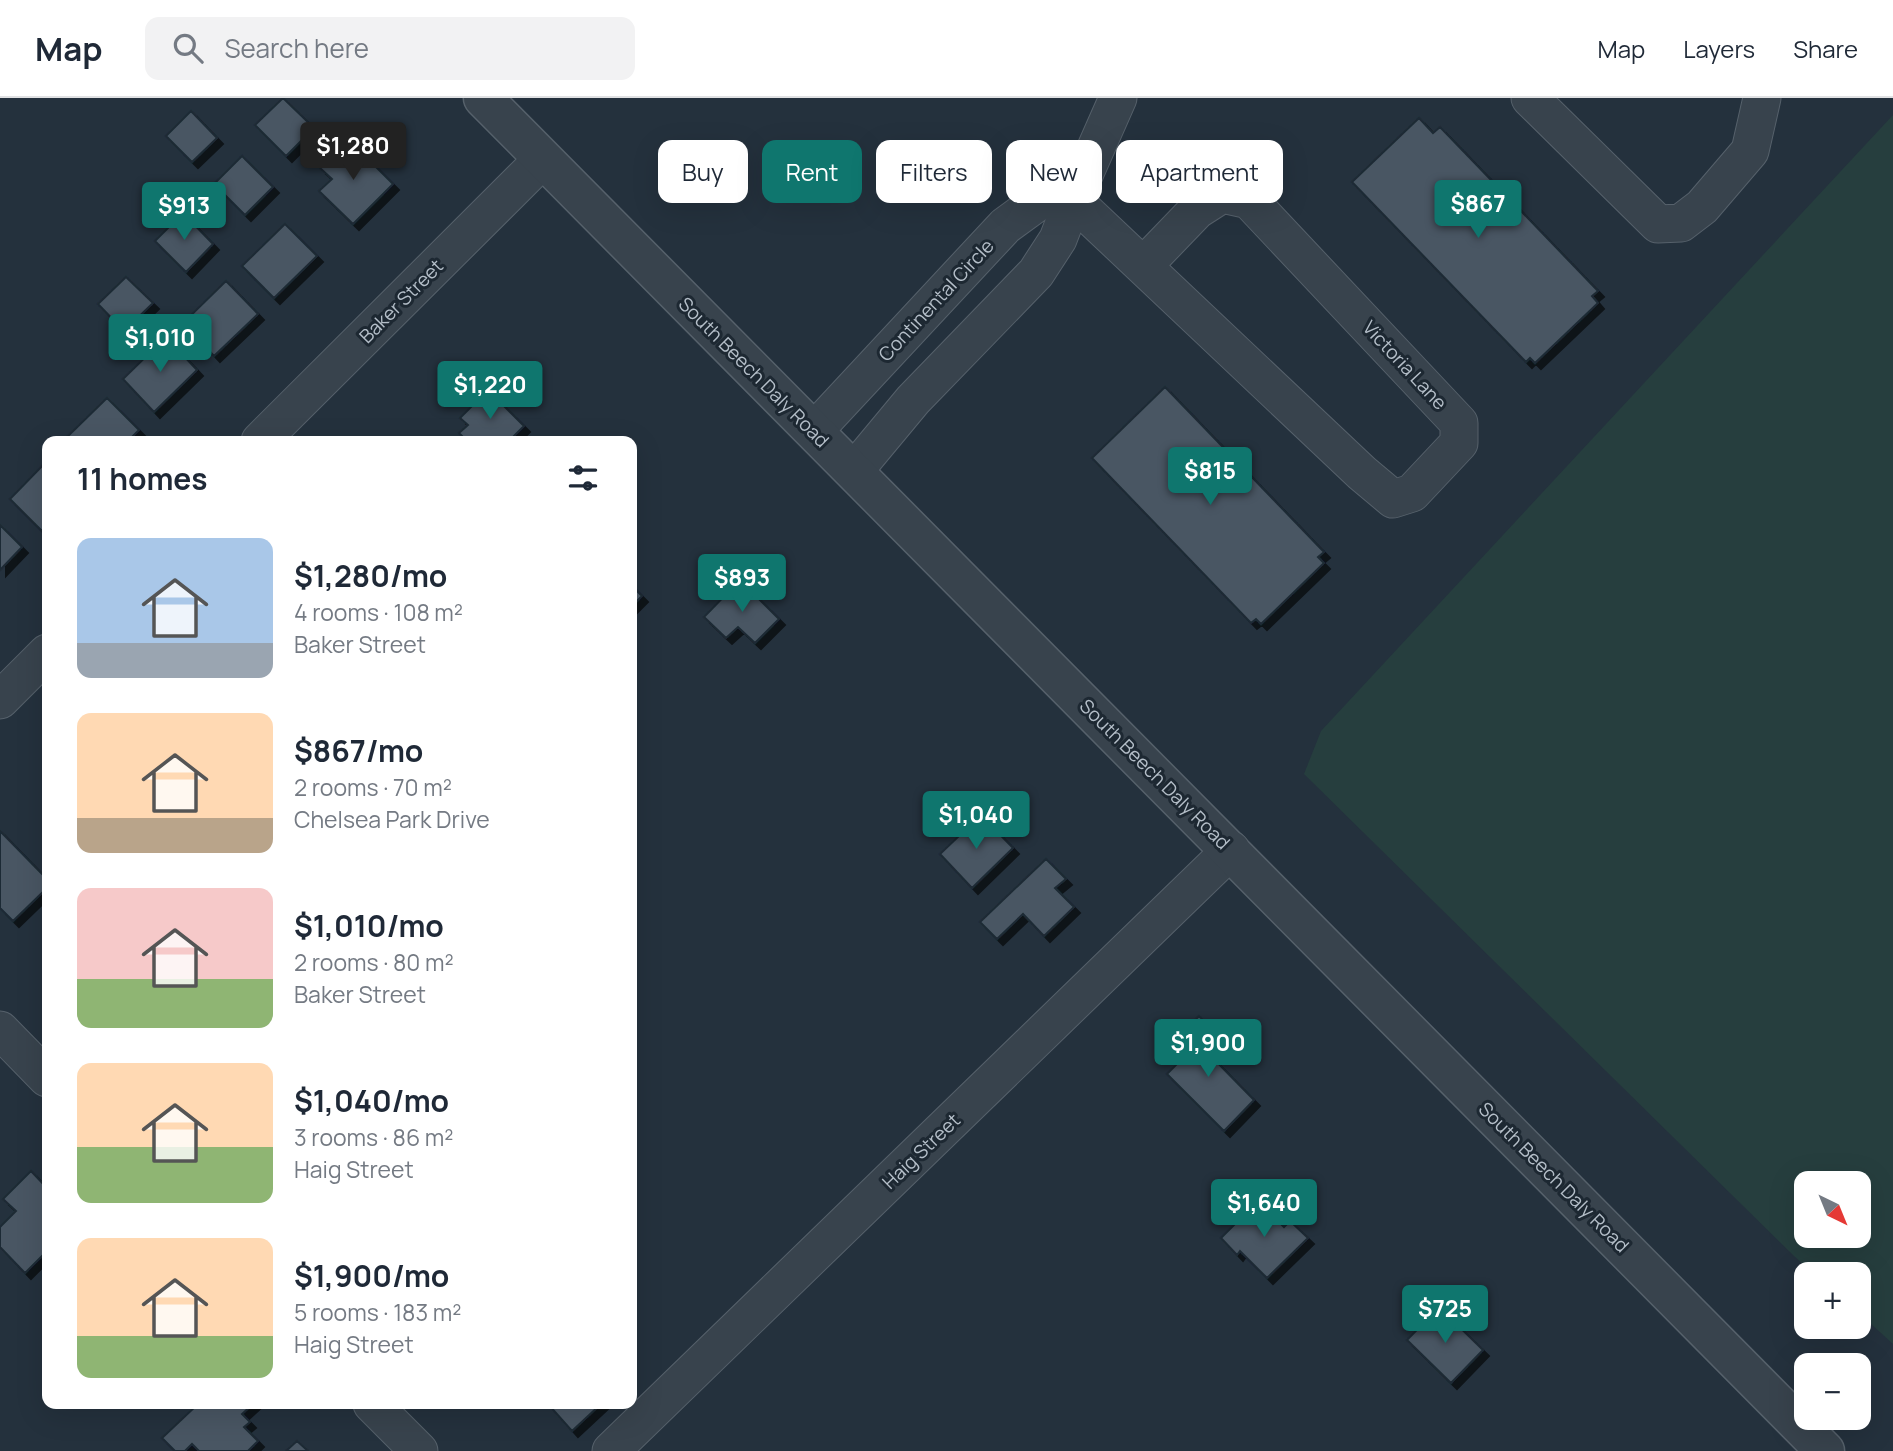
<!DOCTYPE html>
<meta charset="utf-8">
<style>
:root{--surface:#fff;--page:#f2f2f3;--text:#1f2937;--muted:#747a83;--line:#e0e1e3;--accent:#0f766e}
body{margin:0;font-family:Manrope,sans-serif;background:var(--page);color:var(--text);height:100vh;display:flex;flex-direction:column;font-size:26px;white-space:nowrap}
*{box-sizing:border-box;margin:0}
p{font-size:23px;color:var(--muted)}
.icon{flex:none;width:38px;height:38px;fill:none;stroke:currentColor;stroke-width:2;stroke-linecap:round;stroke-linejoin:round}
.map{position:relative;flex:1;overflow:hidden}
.side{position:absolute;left:42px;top:338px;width:595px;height:973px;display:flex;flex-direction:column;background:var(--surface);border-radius:14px;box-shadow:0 7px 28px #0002}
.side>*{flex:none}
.guide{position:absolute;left:658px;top:42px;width:665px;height:63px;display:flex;gap:14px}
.needle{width:46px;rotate:137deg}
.tools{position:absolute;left:1794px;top:1073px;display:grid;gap:14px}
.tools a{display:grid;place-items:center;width:77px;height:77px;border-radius:14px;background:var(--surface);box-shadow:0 7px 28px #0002;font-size:35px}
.price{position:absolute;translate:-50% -60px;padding:0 16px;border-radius:7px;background:var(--accent);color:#fff;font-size:23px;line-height:46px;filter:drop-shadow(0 2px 4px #0008)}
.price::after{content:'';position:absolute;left:50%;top:42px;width:21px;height:16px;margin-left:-10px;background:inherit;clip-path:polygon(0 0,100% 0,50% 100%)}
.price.on{background:#222;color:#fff}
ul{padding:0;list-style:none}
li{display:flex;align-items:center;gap:21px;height:175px;padding:0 35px}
li span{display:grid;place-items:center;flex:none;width:196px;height:140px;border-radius:14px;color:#555}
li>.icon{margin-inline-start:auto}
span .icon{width:84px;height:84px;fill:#fffc;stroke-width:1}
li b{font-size:30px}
h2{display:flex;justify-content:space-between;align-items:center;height:84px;padding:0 35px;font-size:30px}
.chip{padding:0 24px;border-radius:14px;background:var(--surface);box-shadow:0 7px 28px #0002;font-size:24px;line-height:63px}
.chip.on{background:var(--accent);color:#fff}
header{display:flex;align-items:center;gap:42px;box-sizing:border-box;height:98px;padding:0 35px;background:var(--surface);border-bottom:2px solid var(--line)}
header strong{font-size:33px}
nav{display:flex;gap:38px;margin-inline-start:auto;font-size:24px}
.search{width:490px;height:63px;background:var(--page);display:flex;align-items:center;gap:18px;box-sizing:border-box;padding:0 24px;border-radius:14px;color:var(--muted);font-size:26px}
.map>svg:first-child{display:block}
.green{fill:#263e3e;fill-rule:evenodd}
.building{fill:#485763;stroke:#1f2a34;stroke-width:2;filter:url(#shadow)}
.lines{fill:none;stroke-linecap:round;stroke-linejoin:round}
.minor-casing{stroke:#56616b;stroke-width:39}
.tertiary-casing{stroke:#56616b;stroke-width:41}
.minor{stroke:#38434d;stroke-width:37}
.tertiary{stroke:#38434d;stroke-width:38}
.labels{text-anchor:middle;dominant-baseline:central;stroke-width:6;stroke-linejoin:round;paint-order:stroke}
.street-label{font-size:19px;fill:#b4bec8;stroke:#1d2832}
</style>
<header>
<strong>Map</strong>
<div class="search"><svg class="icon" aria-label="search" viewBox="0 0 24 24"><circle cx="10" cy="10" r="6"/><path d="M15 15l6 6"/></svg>Search here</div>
<nav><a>Map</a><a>Layers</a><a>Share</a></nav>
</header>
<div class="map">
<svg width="1893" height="1353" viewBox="0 0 1893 1353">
<defs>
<filter id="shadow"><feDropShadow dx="6" dy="6" stdDeviation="0" flood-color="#0009"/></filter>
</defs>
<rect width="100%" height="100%" fill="#24313d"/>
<path class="green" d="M1893 17V1246L1859 1215 1858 1176H1814L1794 1158 1304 676 1321 633ZM1806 1085H1858V1138H1806Z"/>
<path class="building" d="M283 0 314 30 286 58 255 27Z
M191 13 217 40 192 64 166 38Z
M1419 20 1433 35 1440 29 1598 193 1592 198 1598 205 1535 265 1530 260 1526 264 1352 84Z
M349 42 393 86 353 126 319 93 332 81 320 70Z
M242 58 273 89 245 117 214 86Z
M183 115 213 146 186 174 155 143Z
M285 126 317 158 274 200 242 168Z
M126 179 153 205 124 233 98 206Z
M226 183 258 216 214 258 183 225Z
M166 239 197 272 154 314 123 281Z
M1165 289 1324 454 1318 459 1324 465 1261 526 1256 521 1251 525 1092 360Z
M488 292 524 328 509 343H467L459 335 468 327 460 320Z
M107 300 139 332 128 343H69L66 340Z
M47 363V427L42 433 10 401Z
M0 427 22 449 0 472Z
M740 482 779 521 755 545 738 529 726 540 704 519Z
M632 488 642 498 632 508Z
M981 717 1013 750 972 790 940 756Z
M0 733 47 781V790L13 823 0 810Z
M1046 761 1066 781 1055 790 1074 809 1044 838 1023 816 997 841 980 824Z
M1199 918 1214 933 1200 947 1254 1002 1224 1033 1167 976 1188 955 1176 942Z
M31 1073 47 1090V1110L44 1114 47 1117V1153L25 1175 0 1149V1129L16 1113 3 1101Z
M1258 1103 1284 1129 1290 1123 1308 1140 1267 1180 1240 1153 1237 1157 1221 1140Z
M1439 1209 1483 1252 1451 1285 1407 1242Z
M198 1306H253L242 1316 250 1324 244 1329 258 1343 248 1353H199L192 1346 185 1353H175L162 1340Z
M548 1306H601L572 1333Z
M297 1343 308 1353H286Z"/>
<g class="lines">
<g class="minor-casing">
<path id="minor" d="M1118 0 1073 102 1362 375 1393 401 1412 395 1459 345V325L1249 102 1222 96 1197 112 1144 167
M1530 0 1658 126 1681 125 1702 109 1750 53 1762 0
M814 333 1005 128 1042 101 1073 102 1058 141 1036 175 913 302 854 373
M260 343 542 62
M0 602 47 555
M0 932 47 980
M372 1306 419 1353
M611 1353 1231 752"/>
</g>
<g class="tertiary-casing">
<path id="tertiary" d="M483 0 1825 1353"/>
</g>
<use href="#minor" class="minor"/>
<use href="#tertiary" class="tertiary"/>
</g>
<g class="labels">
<g class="street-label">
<text transform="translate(936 202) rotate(-47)">Continental Circle</text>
<text transform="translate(401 203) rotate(-45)">Baker Street</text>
<text transform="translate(1405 267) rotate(47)">Victoria Lane</text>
<text transform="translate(754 274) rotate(45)">South Beech Daly Road</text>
<text transform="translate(1155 676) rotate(45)">South Beech Daly Road</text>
<text transform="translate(921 1053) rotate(-44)">Haig Street</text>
<text transform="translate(1554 1079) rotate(45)">South Beech Daly Road</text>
</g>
</g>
</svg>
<div class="tools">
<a><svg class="needle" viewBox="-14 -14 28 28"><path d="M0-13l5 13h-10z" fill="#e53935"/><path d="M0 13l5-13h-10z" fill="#747a83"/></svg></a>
<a>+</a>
<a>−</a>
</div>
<b class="price on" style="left:353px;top:84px">$1,280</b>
<b class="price" style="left:1478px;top:142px">$867</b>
<b class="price" style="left:184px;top:144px">$913</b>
<b class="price" style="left:160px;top:276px">$1,010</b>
<b class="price" style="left:490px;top:323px">$1,220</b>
<b class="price" style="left:1210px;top:409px">$815</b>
<b class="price" style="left:742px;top:516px">$893</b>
<b class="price" style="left:976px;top:753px">$1,040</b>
<b class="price" style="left:1208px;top:981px">$1,900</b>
<b class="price" style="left:1264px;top:1141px">$1,640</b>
<b class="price" style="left:1445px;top:1247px">$725</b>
<div class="guide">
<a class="chip">Buy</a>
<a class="chip on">Rent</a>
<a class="chip">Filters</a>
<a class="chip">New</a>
<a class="chip">Apartment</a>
</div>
<section class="side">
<h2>11 homes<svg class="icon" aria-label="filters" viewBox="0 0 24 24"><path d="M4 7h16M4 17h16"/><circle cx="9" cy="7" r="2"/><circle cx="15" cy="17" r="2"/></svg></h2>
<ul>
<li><span style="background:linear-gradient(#a9c7e8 75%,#9aa5b1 0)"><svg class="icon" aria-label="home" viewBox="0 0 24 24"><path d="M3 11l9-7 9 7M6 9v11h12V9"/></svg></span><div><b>$1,280/mo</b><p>4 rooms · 108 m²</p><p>Baker Street</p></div></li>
<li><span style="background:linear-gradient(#ffd9b3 75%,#b9a48a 0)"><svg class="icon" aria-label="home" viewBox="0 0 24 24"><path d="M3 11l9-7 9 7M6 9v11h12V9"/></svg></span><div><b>$867/mo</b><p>2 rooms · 70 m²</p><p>Chelsea Park Drive</p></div></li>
<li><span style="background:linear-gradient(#f6c9c9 65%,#8fb573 0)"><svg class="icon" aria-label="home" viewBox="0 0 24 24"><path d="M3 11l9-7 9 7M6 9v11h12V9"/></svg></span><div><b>$1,010/mo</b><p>2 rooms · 80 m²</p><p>Baker Street</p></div></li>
<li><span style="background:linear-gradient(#ffd9b3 60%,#8fb573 0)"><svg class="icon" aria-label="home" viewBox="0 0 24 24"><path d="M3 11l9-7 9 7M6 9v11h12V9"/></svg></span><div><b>$1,040/mo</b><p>3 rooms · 86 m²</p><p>Haig Street</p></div></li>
<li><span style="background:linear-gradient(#ffd9b3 70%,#8fb573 0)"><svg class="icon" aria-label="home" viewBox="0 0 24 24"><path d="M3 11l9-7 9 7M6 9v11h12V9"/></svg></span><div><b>$1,900/mo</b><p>5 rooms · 183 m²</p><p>Haig Street</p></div></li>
</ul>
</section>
</div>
